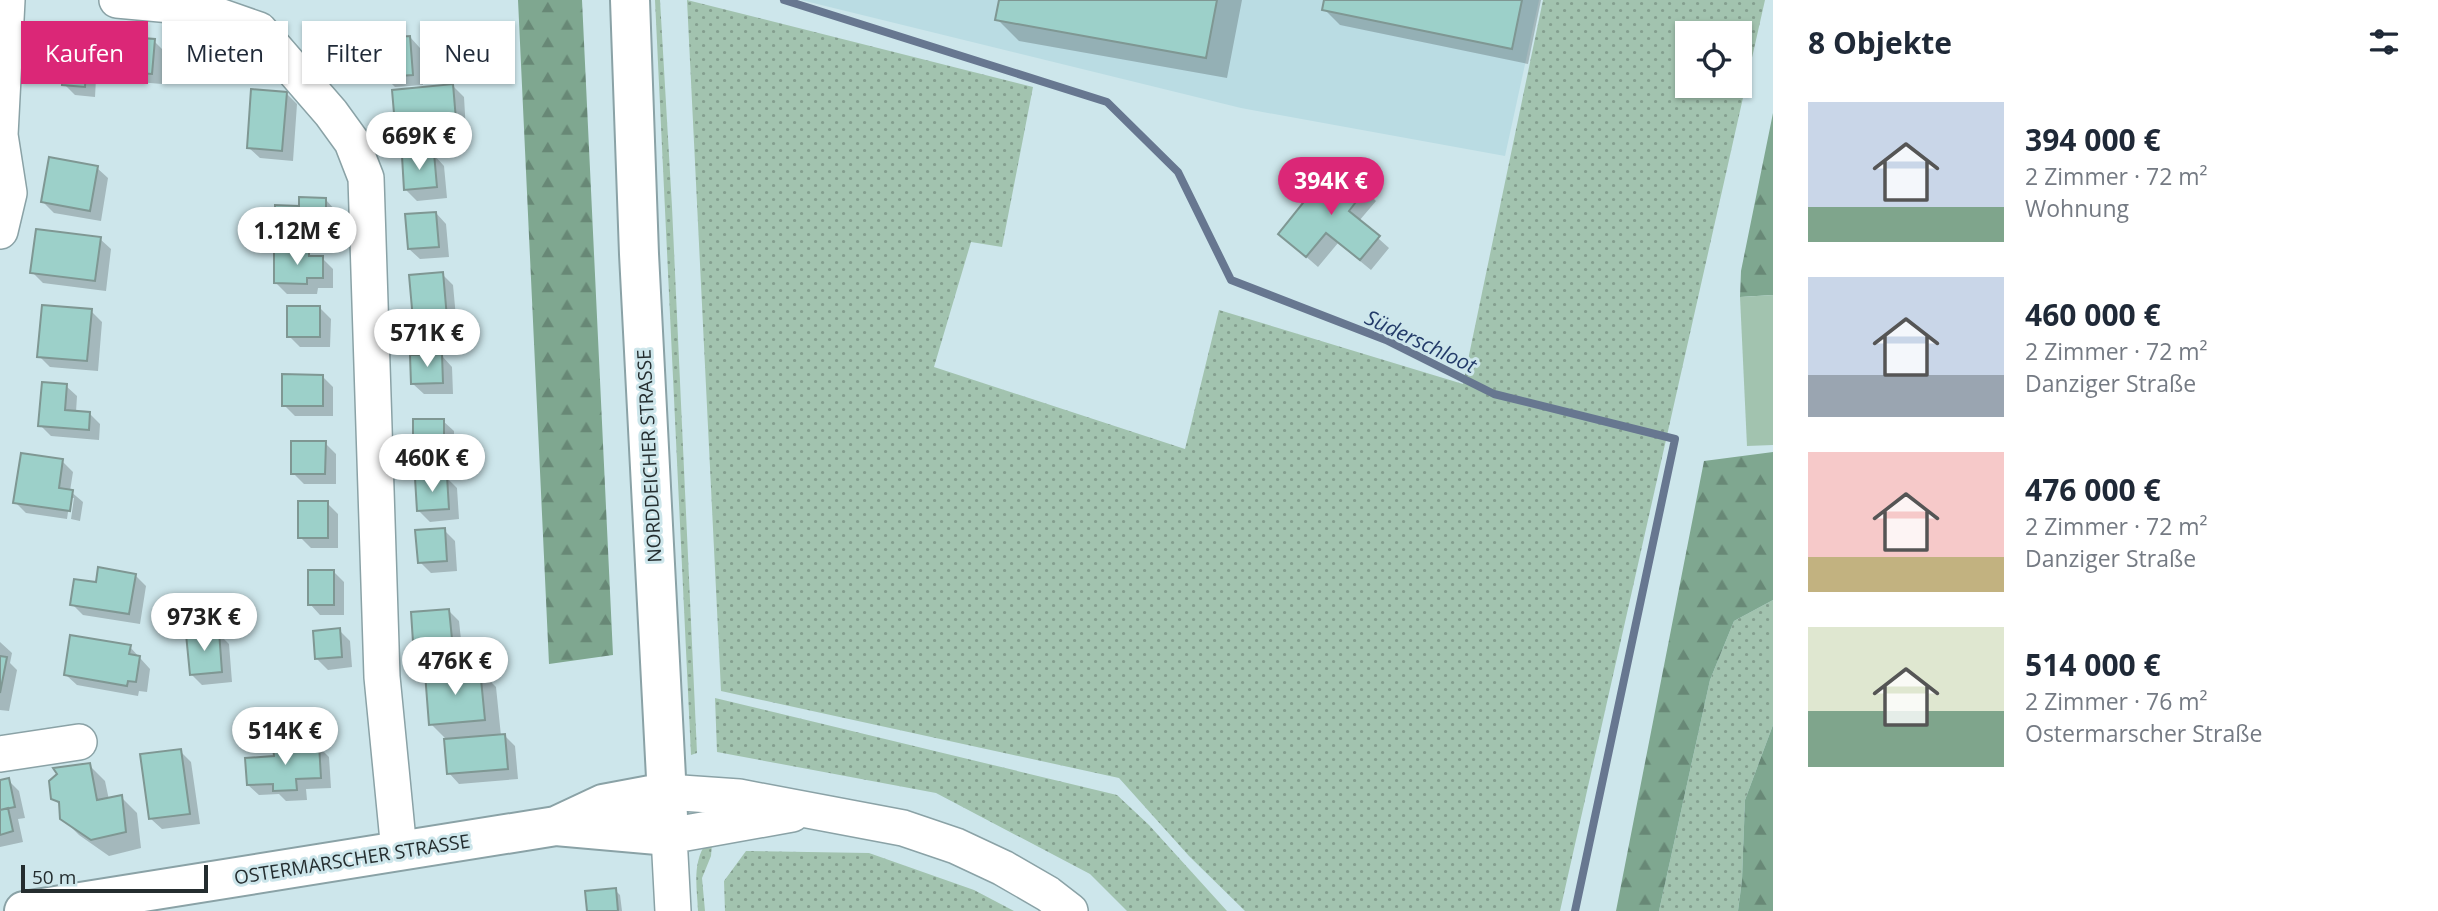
<!DOCTYPE html>
<html lang="de">
<meta charset="utf-8">
<style>
:root{--surface:#fff;--page:#f6f6f7;--text:#1f2937;--muted:#747a83;--accent:#db2777}
body{margin:0;font-family:"Open Sans",sans-serif;background:var(--page);color:var(--text);height:100vh;display:flex;flex-direction:column;font-size:26px;white-space:nowrap}
*{box-sizing:border-box;margin:0}
p{font-size:23px;color:var(--muted)}
.icon{flex:none;width:38px;height:38px;fill:none;stroke:currentColor;stroke-width:2;stroke-linecap:round;stroke-linejoin:round}
.map{position:relative;flex:1;overflow:hidden}
.sheet{display:flex;flex-direction:column;background:var(--surface);width:665px}
.sheet>*{flex:none}
.hud{position:absolute;left:21px;top:21px;width:665px;height:63px;display:flex;gap:14px}
.tools{position:absolute;left:1675px;top:21px;display:grid;gap:14px}
.tools a{display:grid;place-items:center;width:77px;height:77px;border-radius:0px;background:var(--surface);box-shadow:0 2px 5px #0004;font-size:35px}
.scale{position:absolute;left:21px;bottom:18px;width:187px;box-sizing:border-box;padding-left:7px;border:4px solid #242d2f;border-top:0;font-size:19px;line-height:24px;white-space:nowrap;color:#242d2f;-webkit-text-stroke:5px #cde6eb;paint-order:stroke}
.price{position:absolute;translate:-50% -60px;padding:0 16px;border-radius:24px;background:#fff;color:#222;font-size:23px;line-height:46px;filter:drop-shadow(0 2px 4px #0008)}
.price::after{content:'';position:absolute;left:50%;top:42px;width:21px;height:16px;margin-left:-10px;background:inherit;clip-path:polygon(0 0,100% 0,50% 100%)}
.price.current{background:var(--accent);color:#fff}
ul{padding:0;list-style:none}
li{display:flex;align-items:center;gap:21px;height:175px;padding:0 35px}
li span{display:grid;place-items:center;flex:none;width:196px;height:140px;border-radius:0px;color:#555}
li>.icon{margin-inline-start:auto}
span .icon{width:84px;height:84px;fill:#fffc;stroke-width:1}
li b{font-size:30px}
h2{display:flex;justify-content:space-between;align-items:center;height:84px;padding:0 35px;font-size:30px}
.pill{padding:0 24px;border-radius:0px;background:var(--surface);box-shadow:0 2px 5px #0004;font-size:24px;line-height:63px}
.pill.current{background:var(--accent);color:#fff}
main{display:flex;flex:1;min-height:0}
.map>svg:first-child{display:block}
.built{fill:#badce3}
.grass{fill:url(#grass-dots);fill-rule:evenodd}
.forest{fill:url(#forest-firs)}
.park{fill:#a2c3af}
.shadow{fill:#0003}
.lines{fill:none;stroke-linecap:round;stroke-linejoin:round}
.stream{stroke:#677790;stroke-width:8}
.building{fill:#9cd0c9;stroke:#7f9793;stroke-width:2}
.minor-casing{stroke:#8aa2a6;stroke-width:38}
.major-casing{stroke:#8aa2a6;stroke-width:42}
.minor{stroke:#fff;stroke-width:35}
.major{stroke:#fff;stroke-width:38}
.labels{text-anchor:middle;dominant-baseline:central;stroke-width:6;stroke-linejoin:round;paint-order:stroke}
.street-label{font-size:19px;fill:#242d2f;stroke:#cde6eb}
.water-label{font-size:21px;font-style:italic;fill:#233b69;stroke:#cde6eb}
</style>
<main>
<div class="map">
<svg width="1773" height="911" viewBox="0 0 1773 911">
<defs>
<pattern id="grass-dots" width="8" height="8" patternUnits="userSpaceOnUse" patternTransform="scale(1.75)"><rect width="8" height="8" fill="#a2c3af"/><path d="M2 2h.1M6 6h.1" fill="none" stroke="#849f8f" stroke-width="1.8" stroke-linecap="round"/></pattern>
<pattern id="forest-firs" width="22" height="20" patternUnits="userSpaceOnUse" patternTransform="scale(1.75)"><rect width="22" height="20" fill="#7fa790"/><path d="M5 1l3.5 6h-7zM16 11l3.5 6h-7z" fill="#688876"/></pattern>
</defs>
<rect width="100%" height="100%" fill="#cde6eb"/>
<path class="built" d="M801 0H1539L1505 156 1241 108Z"/>
<path class="grass" d="M655 0H660L672 207 697 753 691 755Z
M687 0 1033 87 1002 247 971 242 934 367 1185 449 1219 310 1463 384 1543 0H1765L1560 911H1245L1189 856 1119 778 721 691ZM1687 33H1740V86H1687Z
M1773 600V725L1745 800 1742 880 1738 911H1659L1710 680 1734 621Z
M715 698 1117 795 1149 825 1227 911H1127L1090 874 936 793 717 752Z
M706 843H712L711 856 702 878 705 911H698C697 887 692 864 706 843Z
M746 851 869 853 974 890 1014 911H725L724 881Z"/>
<path class="forest" d="M518 0H582L613 655 549 664Z
M1773 113V295L1740 297 1741 271Z
M1773 452V600L1734 621 1710 680 1659 911H1616L1704 461Z
M1773 725V911H1738L1742 880 1745 800Z"/>
<path class="park" d="M1773 295V445L1747 446 1740 297Z"/>
<path class="shadow" d="M1000 0H1242L1227 78 1019 41 997 19Z
M1326 0H1541L1528 64 1340 25 1324 9Z
M97 36 108 47 106 80 96 79 95 97 75 95 64 84Z
M410 37 420 48 423 85 395 87 384 76Z
M154 41 165 52 162 84 138 82 127 71Z
M453 86 464 97 466 131 408 135 397 125Z
M286 93 297 104 293 161 260 158 249 148Z
M434 155 444 166 447 198 417 201 406 190Z
M97 168 108 178 101 221 54 213 43 202Z
M1365 190 1376 201 1359 221 1389 248 1371 270 1338 243 1318 267 1280 234Z
M326 200 336 211V237L287 236 276 225 301 207Z
M436 213 446 224 449 257 420 259 409 249Z
M100 239 111 249 106 291 43 283 32 272Z
M308 253 313 258H322L333 269V288H318L317 294H287L276 283Z
M442 274 453 285 457 328 426 331 415 320Z
M320 308 331 319 330 347H300L289 336Z
M91 311 102 322 98 371 50 367 39 356Z
M442 356 452 367 453 394H424L413 384Z
M322 376 333 387V416H295L284 405Z
M66 386 77 396 76 412 89 413 100 424 99 440 51 436 40 425Z
M443 421 454 431V459H426L415 449Z
M325 443 336 454V484H304L293 473Z
M62 461 73 472 70 491 83 502 80 521 71 519 74 498H70L67 519 26 513 15 502Z
M446 477 457 488 459 519 430 522 419 511Z
M327 503 338 514V548H311L300 537Z
M444 530 455 541 457 571 431 573 420 562Z
M333 571 344 582V615H320L310 604Z
M135 575 146 586 140 624 83 615 72 604 98 584Z
M448 610 459 621 462 649 426 652 415 641Z
M339 630 350 641 352 667 328 670 317 659Z
M218 633 229 644 232 682 202 685 191 674Z
M0 642 12 653 10 663 17 670 9 711 0 710Z
M130 647 150 669 147 692 139 691 138 696 77 685 66 675Z
M480 671 496 687 501 736H505L515 746 518 779 459 784 449 773 446 739 431 724Z
M318 746 329 757 331 788 306 789 307 800 286 801 279 794 259 795 248 785 276 758Z
M180 751 191 762 200 824 162 829 151 819Z
M89 765 105 781 109 800 121 797 137 813 141 848 109 856 79 835 62 818 61 806 53 798Z
M8 780 19 791 25 818 18 819 23 842 0 847V782Z
M615 890 620 895 622 911H589Z"/>
<g class="lines">
<path class="stream" d="M784 0 1107 102 1178 172 1231 280 1386 340 1494 394 1675 439 1575 911"/>
</g>
<path class="building" d="M999 0H1217L1206 58 995 20Z
M1324 0H1522L1512 49 1322 10Z
M66 31 98 34 96 70 86 69 85 87 62 85Z
M410 36 413 75 383 77 379 38Z
M128 37 155 39 152 74 125 72Z
M453 84 456 120 395 125 392 90Z
M251 89 287 92 282 151 247 148Z
M434 153 437 187 404 190 402 156Z
M49 157 98 166 90 211 41 202Z
M1335 163 1366 189 1349 211 1380 236 1360 260 1326 233 1306 257 1278 234Z
M299 197 326 198V227L275 225V205L299 206Z
M436 212 439 247 408 249 405 214Z
M36 229 101 237 95 281 30 273Z
M274 251H309V256H323V278H307V284L274 283Z
M443 272 447 318 413 320 409 275Z
M42 305 92 309 87 361 37 357Z
M287 306H320V337H287Z
M442 354 443 383 411 384 410 355Z
M282 374 323 375V406H282Z
M42 382 67 384 65 410 90 412 89 430 38 426Z
M413 419H444V449H413Z
M291 441H326L325 474H291Z
M21 453 63 459 59 488 73 490 70 511 13 503Z
M447 476 449 509 417 511 415 478Z
M298 501H328V538H298Z
M445 528 447 561 418 563 415 530Z
M98 567 136 574 129 614 70 605 74 579 96 582Z
M308 570H334V605H308Z
M449 609 452 639 413 642 411 612Z
M340 628 342 657 315 659 313 631Z
M219 631 222 672 190 675 186 634Z
M70 635 131 645 129 654 140 656 136 682 128 681 127 686 64 675Z
M0 656 7 657 0 693Z
M480 669 485 720 429 725 425 673Z
M505 734 508 769 447 774 444 739Z
M319 744 321 778 296 779 297 790 273 791V784L247 785 245 758 274 756 273 747Z
M181 749 190 814 149 819 140 754Z
M90 763 97 800 122 795 126 832 91 840 60 819 59 802 51 799 49 781 57 774 53 768Z
M9 778 15 807 0 810V780Z
M8 808 13 831 0 835V810Z
M616 888 618 911H587L585 891Z"/>
<g class="lines">
<g class="minor-casing">
<path id="minor" d="M117 0 193 7 259 30 331 113 352 142 366 178 382 677 399 851
M0 231 9 193 0 135 7 0
M0 754 79 742
M667 792 739 797 903 828 956 846 1003 868 1048 894 1070 911
M673 911 669 836 792 814"/>
</g>
<g class="major-casing">
<path id="major" d="M556 826 669 836 639 254 630 0
M24 911 556 826 603 804 667 792"/>
</g>
<use href="#minor" class="minor"/>
<use href="#major" class="major"/>
</g>
<g class="labels">
<g class="street-label">
<text transform="translate(649 456) rotate(-93)">NORDDEICHER STRASSE</text>
<text transform="translate(352 859) rotate(-9)">OSTERMARSCHER STRASSE</text>
</g>
<g class="water-label">
<text transform="translate(1421 341) rotate(25)">Süderschloot</text>
</g>
</g>
</svg>
<div class="tools">
<a><svg class="icon" aria-label="locate" viewBox="0 0 24 24"><circle cx="12" cy="12" r="6"/><path d="M12 2v4M12 18v4M2 12h4M18 12h4"/></svg></a>
</div>
<div class="scale">50 m</div>
<b class="price" style="left:419px;top:172px">669K €</b>
<b class="price current" style="left:1331px;top:217px">394K €</b>
<b class="price" style="left:297px;top:267px">1.12M €</b>
<b class="price" style="left:427px;top:369px">571K €</b>
<b class="price" style="left:432px;top:494px">460K €</b>
<b class="price" style="left:204px;top:653px">973K €</b>
<b class="price" style="left:455px;top:697px">476K €</b>
<b class="price" style="left:285px;top:767px">514K €</b>
<div class="hud">
<a class="pill current">Kaufen</a>
<a class="pill">Mieten</a>
<a class="pill">Filter</a>
<a class="pill">Neu</a>
</div>
</div>
<section class="sheet">
<h2>8 Objekte<svg class="icon" aria-label="filters" viewBox="0 0 24 24"><path d="M4 7h16M4 17h16"/><circle cx="9" cy="7" r="2"/><circle cx="15" cy="17" r="2"/></svg></h2>
<ul>
<li><span style="background:linear-gradient(#c9d6e8 75%,#7fa58c 0)"><svg class="icon" aria-label="home" viewBox="0 0 24 24"><path d="M3 11l9-7 9 7M6 9v11h12V9"/></svg></span><div><b>394 000 €</b><p>2 Zimmer · 72 m²</p><p>Wohnung</p></div></li>
<li><span style="background:linear-gradient(#c9d6e8 70%,#9aa5b1 0)"><svg class="icon" aria-label="home" viewBox="0 0 24 24"><path d="M3 11l9-7 9 7M6 9v11h12V9"/></svg></span><div><b>460 000 €</b><p>2 Zimmer · 72 m²</p><p>Danziger Straße</p></div></li>
<li><span style="background:linear-gradient(#f6c9c9 75%,#c2b280 0)"><svg class="icon" aria-label="home" viewBox="0 0 24 24"><path d="M3 11l9-7 9 7M6 9v11h12V9"/></svg></span><div><b>476 000 €</b><p>2 Zimmer · 72 m²</p><p>Danziger Straße</p></div></li>
<li><span style="background:linear-gradient(#dfe7d0 60%,#7fa58c 0)"><svg class="icon" aria-label="home" viewBox="0 0 24 24"><path d="M3 11l9-7 9 7M6 9v11h12V9"/></svg></span><div><b>514 000 €</b><p>2 Zimmer · 76 m²</p><p>Ostermarscher Straße</p></div></li>
</ul>
</section>
</main>
